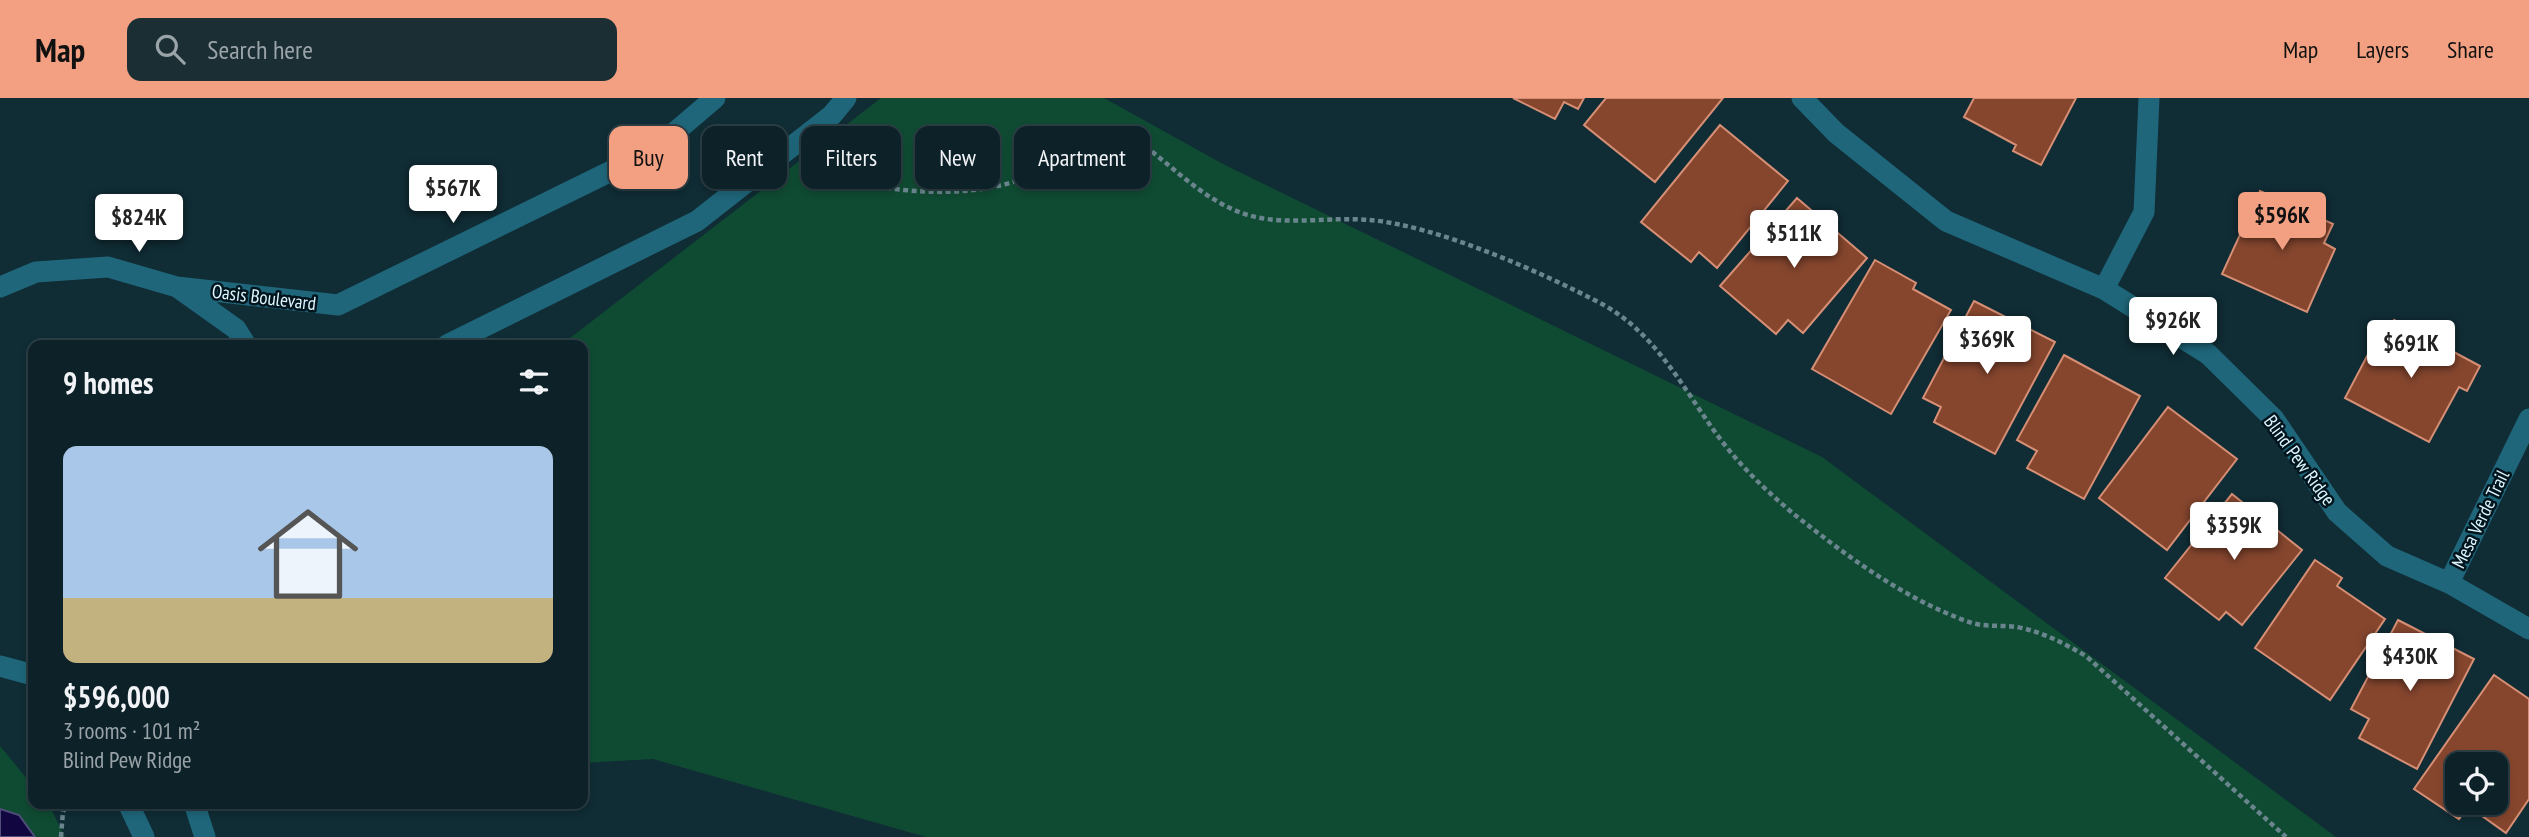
<!DOCTYPE html>
<meta charset="utf-8">
<style>
:root{--surface:#0c2128;--page:#1a2e34;--text:#f1f3f6;--muted:#9aa3a8;--line:#2c3e45;--accent:#f2a081}
body{margin:0;font-family:"PT Sans Narrow",sans-serif;background:var(--page);color:var(--text);height:100vh;display:flex;flex-direction:column;font-size:26px;white-space:nowrap}
*{box-sizing:border-box;margin:0}
p{font-size:23px;color:var(--muted)}
.icon{flex:none;width:38px;height:38px;fill:none;stroke:currentColor;stroke-width:2;stroke-linecap:round;stroke-linejoin:round}
.map{position:relative;flex:1;overflow:hidden}
.side{position:absolute;left:28px;top:242px;width:560px;height:469px;display:flex;flex-direction:column;background:var(--surface);border-radius:14px;box-shadow:0 4px 10px #0003,0 0 0 2px var(--line)}
.side>*{flex:none}
.hud{position:absolute;left:609px;top:28px;width:665px;height:63px;display:flex;gap:14px}
.tools{position:absolute;left:2445px;top:654px;display:grid;gap:14px}
.tools a{display:grid;place-items:center;width:63px;height:63px;border-radius:14px;background:var(--surface);box-shadow:0 4px 10px #0003,0 0 0 2px var(--line);font-size:35px}
.price{position:absolute;translate:-50% -60px;padding:0 16px;border-radius:7px;background:#fff;color:#222;font-size:23px;line-height:46px;filter:drop-shadow(0 2px 4px #0008)}
.price::after{content:'';position:absolute;left:50%;top:42px;width:21px;height:16px;margin-left:-10px;background:inherit;clip-path:polygon(0 0,100% 0,50% 100%)}
.price.selected{background:var(--accent);color:#111}
ul{padding:0;list-style:none}
li{display:grid;align-content:center;gap:14px;height:371px;padding:0 35px}
li+li{border-top:2px solid var(--line)}
li span{display:grid;place-items:center;height:217px;border-radius:14px;color:#555}
li>.icon{margin-inline-start:auto}
span .icon{width:126px;height:126px;fill:#fffc;stroke-width:1}
li b{font-size:30px}
h2{display:flex;justify-content:space-between;align-items:center;height:84px;padding:0 35px;font-size:30px}
.tag{padding:0 24px;border-radius:14px;background:var(--surface);box-shadow:0 4px 10px #0003,0 0 0 2px var(--line);font-size:24px;line-height:63px}
.tag.selected{background:var(--accent);color:#111}
header{display:flex;align-items:center;gap:42px;box-sizing:border-box;height:98px;padding:0 35px;background:var(--accent);color:#111}
header strong{font-size:33px}
nav{display:flex;gap:38px;margin-inline-start:auto;font-size:24px}
.search{width:490px;height:63px;background:var(--page);display:flex;align-items:center;gap:18px;box-sizing:border-box;padding:0 24px;border-radius:14px;color:var(--muted);font-size:26px}
.map>svg:first-child{display:block}
.green{fill:#0f4b32}
.water{fill:#120640;stroke:#4f4e79;stroke-width:2}
.building{fill:#86462e;stroke:#d68f75;stroke-width:2;fill-rule:evenodd}
.lines{fill:none;stroke-linecap:round;stroke-linejoin:round}
.path{stroke:#6b858e;stroke-width:4.5;stroke-dasharray:5 3.5;stroke-linecap:butt}
.minor{stroke:#1f667a;stroke-width:21}
.tertiary{stroke:#1f667a;stroke-width:21}
.secondary{stroke:#1f667a;stroke-width:21}
.labels{text-anchor:middle;dominant-baseline:central;stroke-width:5;stroke-linejoin:round;paint-order:stroke}
.street-label{font-size:19px;fill:#ddf5fe;stroke:#00141d}
</style>
<header>
<strong>Map</strong>
<div class="search"><svg class="icon" aria-label="search" viewBox="0 0 24 24"><circle cx="10" cy="10" r="6"/><path d="M15 15l6 6"/></svg>Search here</div>
<nav><a>Map</a><a>Layers</a><a>Share</a></nav>
</header>
<div class="map">
<svg width="2529" height="739" viewBox="0 0 2529 739">
<rect width="100%" height="100%" fill="#102c35"/>
<path class="green" d="M881 0H1104L1223 66 1822 359 2336 739H926L653 661 583 665V247H561Z
M0 648 33 688V705H48L65 739H0Z"/>
<path class="water" d="M0 711 19 717 35 739H0Z"/>
<path class="building" d="M1513 0H1584L1578 11 1564 4 1555 21Z
M1606 0H1723L1655 84 1584 27Z
M1974 0H2076L2041 67 2013 53 2016 47 1964 19Z
M1720 27 1788 83 1717 170 1699 154 1691 164 1641 124Z
M2260 93 2333 126 2324 145 2335 151 2307 214 2222 176Z
M1797 100 1867 160 1803 235 1788 222 1776 236 1720 188Z
M1875 162 1916 185 1913 191 1951 212 1891 316 1812 271Z
M1974 203 2055 244 1995 356 1934 324 1941 309 1923 300Z
M2394 222 2480 268 2467 293 2459 289 2429 344 2345 300 2376 241 2382 245Z
M2064 257 2140 298 2084 401 2027 370 2037 353 2017 342Z
M2168 309 2237 361 2167 452 2099 400Z
M2232 396 2302 452 2242 527 2226 514 2219 522 2165 480Z
M2315 462 2342 480 2337 488 2385 521 2330 602 2255 550Z
M2398 522 2474 561 2417 671 2359 640 2369 621 2351 611Z
M2494 577 2529 601V701L2506 735 2468 708 2459 721 2414 691ZM2457 667H2496V705H2457Z"/>
<g class="lines">
<path class="path" d="M819 80C896 92 969 107 1042 73 1068 60 1087 37 1116 29 1160 53 1191 95 1239 114 1279 130 1328 118 1370 122 1438 128 1541 174 1602 206 1655 235 1682 288 1715 334 1738 366 1765 392 1795 417 1848 459 1907 503 1972 525 1986 529 2002 527 2017 529 2043 534 2063 545 2086 558L2286 739
M61 739 63 713 72 705"/>
<path class="minor" d="M1802 0 1836 35 1946 123 2104 191 2208 256 2274 321 2337 414 2387 458 2449 485 2529 531
M2104 191 2144 114 2149 0
M2449 485 2529 321"/>
<path class="tertiary" d="M128 705 144 739
M194 705 205 739"/>
<path class="secondary" d="M0 189 36 174 108 169 177 189 236 231 246 247
M177 189 338 207 654 52 715 0
M447 247 697 123 832 17 846 0
M0 568 33 577"/>
</g>
<g class="labels">
<g class="street-label">
<text transform="translate(264 199) rotate(7)">Oasis Boulevard</text>
<text transform="translate(2300 362) rotate(54)">Blind Pew Ridge</text>
<text transform="translate(2480 421) rotate(-64)">Mesa Verde Trail</text>
</g>
</g>
</svg>
<div class="tools">
<a><svg class="icon" aria-label="locate" viewBox="0 0 24 24"><circle cx="12" cy="12" r="6"/><path d="M12 2v4M12 18v4M2 12h4M18 12h4"/></svg></a>
</div>
<b class="price" style="left:453px;top:127px">$567K</b>
<b class="price selected" style="left:2282px;top:154px">$596K</b>
<b class="price" style="left:139px;top:156px">$824K</b>
<b class="price" style="left:1794px;top:172px">$511K</b>
<b class="price" style="left:2173px;top:259px">$926K</b>
<b class="price" style="left:1987px;top:278px">$369K</b>
<b class="price" style="left:2411px;top:282px">$691K</b>
<b class="price" style="left:2234px;top:464px">$359K</b>
<b class="price" style="left:2410px;top:595px">$430K</b>
<div class="hud">
<a class="tag selected">Buy</a>
<a class="tag">Rent</a>
<a class="tag">Filters</a>
<a class="tag">New</a>
<a class="tag">Apartment</a>
</div>
<section class="side">
<h2>9 homes<svg class="icon" aria-label="filters" viewBox="0 0 24 24"><path d="M4 7h16M4 17h16"/><circle cx="9" cy="7" r="2"/><circle cx="15" cy="17" r="2"/></svg></h2>
<ul>
<li><span style="background:linear-gradient(#a9c7e8 70%,#c2b280 0)"><svg class="icon" aria-label="home" viewBox="0 0 24 24"><path d="M3 11l9-7 9 7M6 9v11h12V9"/></svg></span><div><b>$596,000</b><p>3 rooms · 101 m²</p><p>Blind Pew Ridge</p></div></li>
</ul>
</section>
</div>
